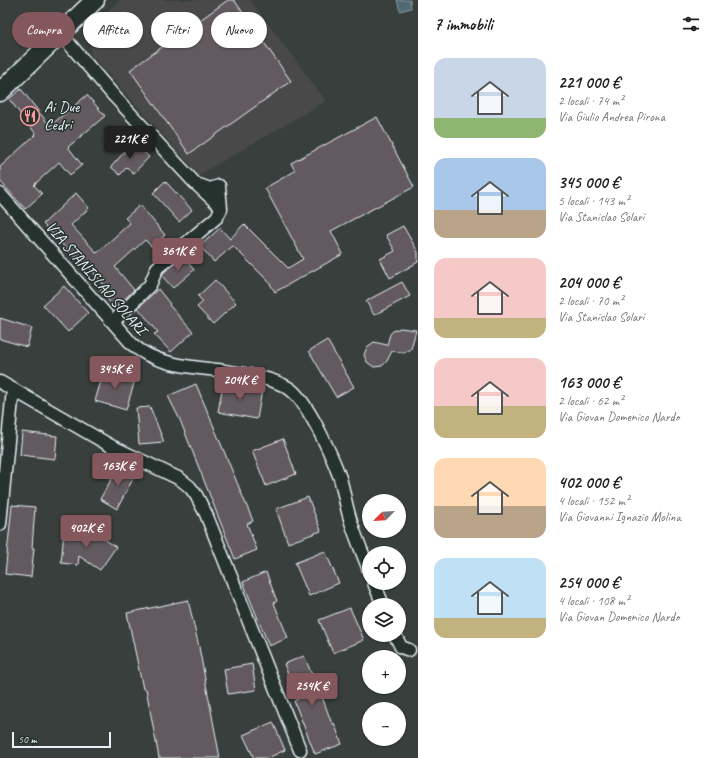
<!DOCTYPE html>
<html lang="it">
<meta charset="utf-8">
<style>
:root{--surface:#fff;--page:#f2f2f2;--text:#202124;--muted:#757577;--accent:#84575d}
body{margin:0;font-family:Caveat,sans-serif;background:var(--page);color:var(--text);height:100vh;display:flex;flex-direction:column;font-size:15px;white-space:nowrap}
*{box-sizing:border-box;margin:0}
p{font-size:13px;color:var(--muted)}
.icon{flex:none;width:22px;height:22px;fill:none;stroke:currentColor;stroke-width:2;stroke-linecap:round;stroke-linejoin:round}
.map{position:relative;flex:1;overflow:hidden}
.sheet{display:flex;flex-direction:column;background:var(--surface);width:300px}
.sheet>*{flex:none}
.hud{position:absolute;left:12px;top:12px;width:346px;height:36px;display:flex;gap:8px}
.needle{width:26px;rotate:246deg}
.fabs{position:absolute;left:362px;top:494px;display:grid;gap:8px}
.fabs a{display:grid;place-items:center;width:44px;height:44px;border-radius:50%;background:var(--surface);box-shadow:0 1px 3px #0004;font-size:20px}
.scale{position:absolute;left:12px;bottom:10px;width:99px;box-sizing:border-box;padding-left:4px;border:2px solid #e8f1f8;border-top:0;font-size:11px;line-height:14px;white-space:nowrap;color:#e8f1f8;-webkit-text-stroke:3px #26332d;paint-order:stroke}
.price{position:absolute;translate:-50% -34px;padding:0 9px;border-radius:4px;background:var(--accent);color:#fff;font-size:13px;line-height:26px;filter:drop-shadow(0 1px 2px #0008)}
.price::after{content:'';position:absolute;left:50%;top:24px;width:12px;height:9px;margin-left:-6px;background:inherit;clip-path:polygon(0 0,100% 0,50% 100%)}
.price.current{background:#222;color:#fff}
ul{padding:0;list-style:none}
li{display:flex;align-items:center;gap:12px;height:100px;padding:0 16px}
li span{display:grid;place-items:center;flex:none;width:112px;height:80px;border-radius:12px;color:#555}
li>.icon{margin-inline-start:auto}
span .icon{width:48px;height:48px;fill:#fffc;stroke-width:1}
li b{font-size:17px}
h2{display:flex;justify-content:space-between;align-items:center;height:48px;padding:0 16px;font-size:17px}
.pill{padding:0 14px;border-radius:18px;background:var(--surface);box-shadow:0 1px 3px #0004;font-size:14px;line-height:36px}
.pill.current{background:var(--accent);color:#fff}
main{display:flex;flex:1;min-height:0}
.map>svg:first-child{display:block}
.built{fill:#484a4a}
.water{fill:#4f6974;stroke:#8c9fa9}
.building{fill:#635a5f;stroke:#e8f1f8}
.lines{fill:none;stroke-linecap:round;stroke-linejoin:round}
.minor-casing{stroke:#e8f1f8;stroke-width:15}
.secondary-casing{stroke:#e8f1f8;stroke-width:21}
.minor{stroke:#26332d;stroke-width:12}
.secondary{stroke:#26332d;stroke-width:18}
.labels{text-anchor:middle;dominant-baseline:central;stroke-width:3;stroke-linejoin:round;paint-order:stroke}
.poi-label{font-size:16px;fill:#e8f1f8;stroke:#26332d;text-anchor:start}
.street-label{font-size:16px;fill:#e8f1f8;stroke:#26332d}
</style>
<main>
<div class="map">
<svg width="418" height="758" viewBox="0 0 418 758">
<rect width="100%" height="100%" fill="#383f3c"/>
<filter id="ink" filterUnits="userSpaceOnUse"><feTurbulence type="fractalNoise" baseFrequency=".025" numOctaves="2"/><feDisplacementMap in="SourceGraphic" scale="8" xChannelSelector="R" yChannelSelector="G"/><feConvolveMatrix kernelMatrix="1 2 1 2 8 2 1 2 1" color-interpolation-filters="sRGB"/></filter>
<g filter="url(#ink)">
<path class="built" d="M120 0H250L326 101 199 175 91 55 89 27Z"/>
<path class="water" d="M397 0H410L411 8 400 11Z"/>
<path class="building" d="M228 0H234L291 81 189 154 130 70Z
M21 89 50 126 87 95 105 116 68 147 82 165 70 175 59 162 34 185 42 194 25 209 0 181V167L36 134 9 99Z
M377 117 414 187 331 231 343 254 275 292 269 282 233 246 214 262 200 246 220 228 230 239 244 224 288 268 303 259 265 188 295 171 291 163Z
M133 142 149 157 133 174 127 167 120 175 111 167Z
M165 181 192 210 179 222 153 193Z
M76 193 89 208 71 225 97 253 130 223 125 218 140 205 165 235 152 247 145 240 115 267 134 290 115 308 100 291 106 287 78 255 75 258 43 224Z
M403 226 418 252V262L390 278 380 259 395 251 386 235Z
M183 256 194 270 173 288 162 276 163 273Z
M215 280 236 303 213 324 197 307 203 302 198 296Z
M402 282 410 296 374 315 366 301Z
M64 286 88 313 68 332 43 305Z
M158 289 170 304 169 305 193 332 171 352 154 334 158 332 138 308Z
M0 318 32 328 27 347 0 339Z
M400 328 416 330 411 349 404 353 392 351 387 361 382 366 374 367 367 362 364 355 367 347 374 342 387 345 390 334 393 331Z
M327 340 354 387 336 397 309 351Z
M104 371 135 380 126 410 95 401Z
M196 384 253 521 247 524 257 550 235 559 180 420 168 396Z
M223 384 262 390 257 419 218 412Z
M150 407 164 442 139 444 136 408Z
M22 432 57 436 55 459 20 455Z
M283 439 296 474 266 486 252 451Z
M119 466 135 475 117 509 100 499Z
M308 497 321 531 288 543 276 509Z
M12 505 35 507 32 548H34L31 577 5 574Z
M86 527 116 547 100 570 79 556 78 565 61 563 64 532 82 534Z
M325 551 339 583 309 596 295 563Z
M266 572 277 601 274 603 288 638 269 646 243 582Z
M188 600 199 647 220 758H159L146 689H143L127 613Z
M350 608 364 640 333 653 319 620Z
M304 656 319 691H320L332 724 334 723 342 744 315 754 294 701 298 699 284 664Z
M252 664 256 690 228 694 224 669Z
M273 722 285 750 268 758H254L243 735Z"/>
<g class="lines">
<g class="minor-casing">
<path id="minor" d="M60 33 114 96 194 182 220 206
M0 194 132 344C153 364 189 367 217 370 238 373 273 377 290 389 308 402 332 456 340 478 344 492 346 507 351 522 356 538 363 554 369 570
M113 322 150 285 157 268 217 217 221 209 219 186 210 189 199 185
M0 382 111 446 180 479 190 487 196 495 206 514 300 750
M0 524 13 389
M374 583 383 605
M395 635 401 647 409 650"/>
</g>
<g class="secondary-casing">
<path id="secondary" d="M0 92 95 0"/>
</g>
<use href="#minor" class="minor"/>
<use href="#secondary" class="secondary"/>
</g>
</g>
<defs>
<g id="restaurant-ring" transform="scale(1)"><circle r="9.5" fill="#26332d" stroke="#ff9aa2" stroke-width="1.5"/><path d="M-5-6h1v4h1v-4h1v4h1v-4h1v5L-1.5 .5V6h-2V.5L-5-1ZM5-6V6H3V1.5H1.5Q1.5-4 5-6Z" fill="#ff9aa2"/></g>
</defs>
<g fill-rule="evenodd">
<use href="#restaurant-ring" x="30" y="116"/>
</g>
<g class="labels">
<g class="poi-label">
<text x="44" y="107">Ai Due<tspan x="44" dy="18">Cedri</tspan></text>
</g>
<g class="street-label">
<text transform="translate(96 278) rotate(49)">VIA STANISLAO SOLARI</text>
</g>
</g>
</svg>
<div class="fabs">
<a><svg class="needle" viewBox="-14 -14 28 28"><path d="M0-13l5 13h-10z" fill="#e53935"/><path d="M0 13l5-13h-10z" fill="#757577"/></svg></a>
<a><svg class="icon" aria-label="locate" viewBox="0 0 24 24"><circle cx="12" cy="12" r="6"/><path d="M12 2v4M12 18v4M2 12h4M18 12h4"/></svg></a>
<a><svg class="icon" aria-label="layers" viewBox="0 0 24 24"><path d="M12 4l9 5-9 5-9-5zM3 14l9 5 9-5"/></svg></a>
<a>+</a>
<a>−</a>
</div>
<div class="scale">50 m</div>
<b class="price current" style="left:130px;top:160px">221K €</b>
<b class="price" style="left:178px;top:272px">361K €</b>
<b class="price" style="left:115px;top:390px">345K €</b>
<b class="price" style="left:240px;top:401px">204K €</b>
<b class="price" style="left:118px;top:487px">163K €</b>
<b class="price" style="left:86px;top:549px">402K €</b>
<b class="price" style="left:312px;top:707px">254K €</b>
<div class="hud">
<a class="pill current">Compra</a>
<a class="pill">Affitta</a>
<a class="pill">Filtri</a>
<a class="pill">Nuovo</a>
</div>
</div>
<section class="sheet">
<h2>7 immobili<svg class="icon" aria-label="filters" viewBox="0 0 24 24"><path d="M4 7h16M4 17h16"/><circle cx="9" cy="7" r="2"/><circle cx="15" cy="17" r="2"/></svg></h2>
<ul>
<li><span style="background:linear-gradient(#c9d6e8 75%,#8fb573 0)"><svg class="icon" aria-label="home" viewBox="0 0 24 24"><path d="M3 11l9-7 9 7M6 9v11h12V9"/></svg></span><div><b>221 000 €</b><p>2 locali · 74 m²</p><p>Via Giulio Andrea Pirona</p></div></li>
<li><span style="background:linear-gradient(#a9c7e8 65%,#b9a48a 0)"><svg class="icon" aria-label="home" viewBox="0 0 24 24"><path d="M3 11l9-7 9 7M6 9v11h12V9"/></svg></span><div><b>345 000 €</b><p>5 locali · 143 m²</p><p>Via Stanislao Solari</p></div></li>
<li><span style="background:linear-gradient(#f6c9c9 75%,#c2b280 0)"><svg class="icon" aria-label="home" viewBox="0 0 24 24"><path d="M3 11l9-7 9 7M6 9v11h12V9"/></svg></span><div><b>204 000 €</b><p>2 locali · 70 m²</p><p>Via Stanislao Solari</p></div></li>
<li><span style="background:linear-gradient(#f6c9c9 60%,#c2b280 0)"><svg class="icon" aria-label="home" viewBox="0 0 24 24"><path d="M3 11l9-7 9 7M6 9v11h12V9"/></svg></span><div><b>163 000 €</b><p>2 locali · 62 m²</p><p>Via Giovan Domenico Nardo</p></div></li>
<li><span style="background:linear-gradient(#ffd9b3 60%,#b9a48a 0)"><svg class="icon" aria-label="home" viewBox="0 0 24 24"><path d="M3 11l9-7 9 7M6 9v11h12V9"/></svg></span><div><b>402 000 €</b><p>4 locali · 152 m²</p><p>Via Giovanni Ignazio Molina</p></div></li>
<li><span style="background:linear-gradient(#bfe0f5 75%,#c2b280 0)"><svg class="icon" aria-label="home" viewBox="0 0 24 24"><path d="M3 11l9-7 9 7M6 9v11h12V9"/></svg></span><div><b>254 000 €</b><p>4 locali · 108 m²</p><p>Via Giovan Domenico Nardo</p></div></li>
</ul>
</section>
</main>
